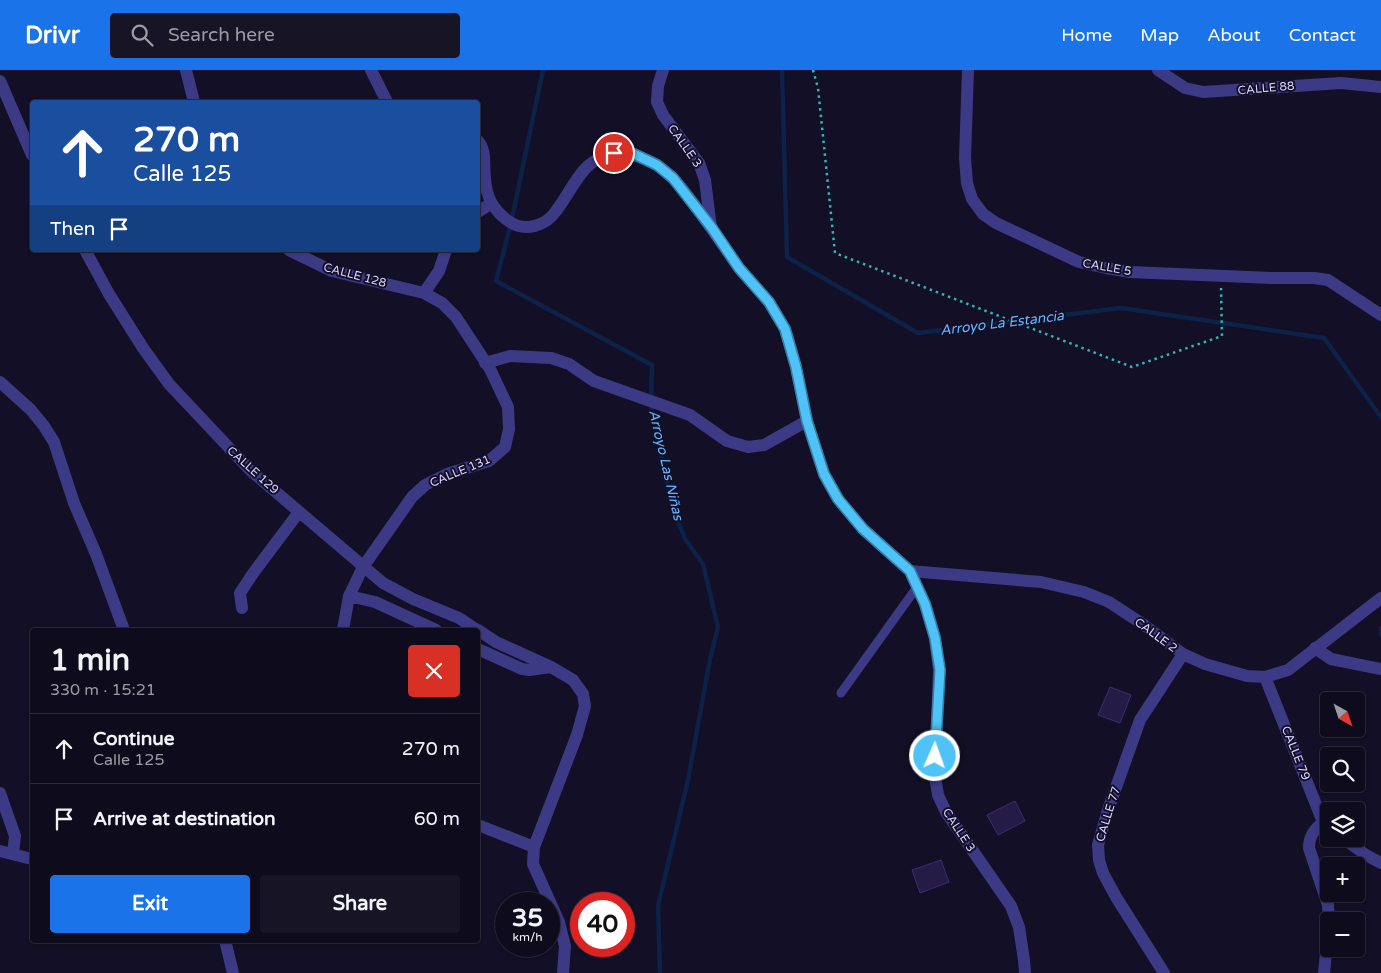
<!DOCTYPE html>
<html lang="en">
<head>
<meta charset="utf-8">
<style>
	:root { --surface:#0e0b1c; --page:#171425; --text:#f1f3f6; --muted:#9b9ba3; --line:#2e2b3b; --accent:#1a73e8 }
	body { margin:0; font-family:"Varela Round",sans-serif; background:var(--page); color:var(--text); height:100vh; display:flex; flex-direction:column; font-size:19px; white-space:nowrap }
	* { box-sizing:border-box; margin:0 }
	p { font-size:16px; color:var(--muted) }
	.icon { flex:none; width:28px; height:28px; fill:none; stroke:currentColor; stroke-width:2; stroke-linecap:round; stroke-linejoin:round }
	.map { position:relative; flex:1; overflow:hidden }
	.drawer { position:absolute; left:30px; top:558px; width:450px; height:315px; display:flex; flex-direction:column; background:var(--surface); border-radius:5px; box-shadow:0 1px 4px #0004,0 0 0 1px var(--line) }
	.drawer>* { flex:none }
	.banner { position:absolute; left:30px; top:30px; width:450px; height:152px; border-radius:5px; box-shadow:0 1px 4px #0004,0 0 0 1px var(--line); background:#1a4fa0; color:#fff; overflow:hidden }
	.needle { width:32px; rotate:140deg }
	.buttons { position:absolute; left:1320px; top:622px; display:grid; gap:10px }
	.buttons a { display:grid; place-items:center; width:45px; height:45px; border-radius:5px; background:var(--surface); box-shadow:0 1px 4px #0004,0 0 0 1px var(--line); font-size:25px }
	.speed { position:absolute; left:495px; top:822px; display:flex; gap:10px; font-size:25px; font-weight:700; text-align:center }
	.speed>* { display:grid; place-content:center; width:65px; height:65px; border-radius:50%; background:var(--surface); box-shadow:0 1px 4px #0004,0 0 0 1px var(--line); line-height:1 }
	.speed small { font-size:12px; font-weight:400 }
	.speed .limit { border:8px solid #d22; background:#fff; color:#111 }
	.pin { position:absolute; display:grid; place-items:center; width:42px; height:42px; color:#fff; margin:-21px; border:2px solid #fff; border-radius:50%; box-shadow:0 1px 5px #0007 }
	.me { position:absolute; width:55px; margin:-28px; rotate:2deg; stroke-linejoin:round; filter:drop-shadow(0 0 4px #0008) }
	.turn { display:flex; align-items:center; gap:18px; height:105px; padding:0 20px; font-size:22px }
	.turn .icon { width:65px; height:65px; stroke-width:2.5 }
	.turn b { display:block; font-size:35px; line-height:42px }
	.then { display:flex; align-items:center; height:48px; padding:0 20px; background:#0003; gap:10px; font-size:19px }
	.round { display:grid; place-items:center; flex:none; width:52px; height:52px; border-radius:5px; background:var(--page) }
	.headline { display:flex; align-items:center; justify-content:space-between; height:85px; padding:0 20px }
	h1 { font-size:30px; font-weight:700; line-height:38px }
	.action { display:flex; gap:10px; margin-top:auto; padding:10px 20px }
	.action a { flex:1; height:58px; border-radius:5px; background:var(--accent); color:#fff; font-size:20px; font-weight:700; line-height:58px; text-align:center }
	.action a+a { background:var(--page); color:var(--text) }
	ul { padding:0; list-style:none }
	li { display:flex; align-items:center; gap:15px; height:70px; padding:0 20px; border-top:1px solid var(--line) }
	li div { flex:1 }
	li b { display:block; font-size:19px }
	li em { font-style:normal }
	header { display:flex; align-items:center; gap:30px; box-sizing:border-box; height:70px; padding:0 25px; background:var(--accent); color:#fff }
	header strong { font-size:24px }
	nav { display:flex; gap:28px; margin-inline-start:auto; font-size:18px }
	.search { width:350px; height:45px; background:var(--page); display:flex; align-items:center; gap:12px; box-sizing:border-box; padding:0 18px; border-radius:5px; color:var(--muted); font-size:19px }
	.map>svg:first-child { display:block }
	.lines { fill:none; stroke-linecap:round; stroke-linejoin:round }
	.stream { stroke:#0c2248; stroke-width:4.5 }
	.building { fill:#241b47; stroke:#3b2d73 }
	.path { stroke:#2fb8b0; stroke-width:2.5; stroke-dasharray:2.5 4; stroke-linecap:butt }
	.service { stroke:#3d3a85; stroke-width:9 }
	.minor { stroke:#3d3a85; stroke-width:12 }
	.tertiary { stroke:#3d3a85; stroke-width:12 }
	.route-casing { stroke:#337fa1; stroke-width:12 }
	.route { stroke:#4fc3f7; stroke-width:9 }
	.labels { text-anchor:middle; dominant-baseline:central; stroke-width:4; stroke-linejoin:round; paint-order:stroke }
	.street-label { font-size:12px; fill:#d9d4ff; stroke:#130f26 }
	.water-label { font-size:14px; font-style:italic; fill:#62b6ff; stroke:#130f26 }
</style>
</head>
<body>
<header>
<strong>Drivr</strong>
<div class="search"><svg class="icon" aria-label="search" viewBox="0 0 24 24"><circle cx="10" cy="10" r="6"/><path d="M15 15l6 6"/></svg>Search here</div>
<nav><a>Home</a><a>Map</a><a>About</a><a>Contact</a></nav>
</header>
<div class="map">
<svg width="1381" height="903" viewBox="0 0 1381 903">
	<rect width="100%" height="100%" fill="#130f26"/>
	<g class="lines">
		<path class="stream" d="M543,0l-32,153 -15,58 156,84 -1,43 22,101 12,30 18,25 15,63 -8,32 -22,121 -30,126 2,67
			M782,0l5,187 131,76 203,-25 203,30 57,79
			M1381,558v7"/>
	</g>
	<path class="building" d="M1110,617l21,8 -11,28 -22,-8z
		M1015,731l10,20 -27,14 -11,-20z
		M941,790l8,22 -29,11 -8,-23z"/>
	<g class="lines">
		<path class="path" d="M813,0l5,18 17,165 297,114 90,-31 -1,-48"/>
		<path class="service" d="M841,623l76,-106"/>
		<path class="minor" d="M186,0l8,32
			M371,0l16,32
			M968,0l-3,88 2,25 5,16 11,15 13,9 83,39 27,6 24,4 142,6h42l14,2 53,35
			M1158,0l27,18 18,4 138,-9 40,4
			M0,11l32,74
			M478,71c9,10 5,24 7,37 1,19 8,33 25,44 15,10 36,4 46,-11 10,-13 17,-28 28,-41 20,-22 49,-19 73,-5 21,13 39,43 54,63
			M478,142l12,-8
			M85,180l24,44 34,54 26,36 81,86 133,113 30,16 46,19 18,12
			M289,180l43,21 92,22 18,10 14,14 34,52 18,38 1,22 -4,18 -16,14 -42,13 -22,11 -13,12 -49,70 -14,29 -6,34
			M424,223l15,-22 7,-21
			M485,293l25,-7 41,2 18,6 25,17 96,34 37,26 21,6 16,-2 43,-24
			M0,312l31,28 13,16 10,16 20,61 22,51 28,76
			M910,501l131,11 43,10 25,10 35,23 39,29 22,10 42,12 18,1 23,-7 93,-72
			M349,526l26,6 61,28
			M242,538l-2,-15 14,-21 45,-60
			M478,560l18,12 55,25 22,13 10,14 2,12 -8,29 -43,112 -1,17 26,58 6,24 -2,27
			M1315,578l16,11 50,10
			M478,579l44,20 7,1 22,-3
			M1265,607l58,145 6,5
			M0,723l15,43 -2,18
			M1323,752c-9,8 -14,14 -14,26l19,57 1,17 -5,51
			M478,755l56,22
			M1344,769l22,16 15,8
			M0,781l32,8
			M225,870l8,33
			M1164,903l-48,-76 -13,-24 -4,-13 -1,-15 10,-35 32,-90 43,-66"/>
		<path class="tertiary" d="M663,0l-5,16 -1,16 6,13 36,48 6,17 6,48 28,40 30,34 16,27 11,38 11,54 17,53 14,25 25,30 47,42 15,33 10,34 4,32 -4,106 3,19 8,17 65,94 8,21 5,33 1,13"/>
	</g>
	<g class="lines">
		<g class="route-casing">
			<path id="route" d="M614,83l20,1 23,11 16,13 39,50 27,40 30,34 16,27 11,38 11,54 17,53 14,25 25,30 47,42 15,33 10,34 5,32 -5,86"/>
		</g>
		<use href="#route" class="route"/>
	</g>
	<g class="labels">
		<g class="street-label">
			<text transform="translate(1266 18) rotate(-5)">CALLE 88</text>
			<text transform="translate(685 76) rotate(55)">CALLE 3</text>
			<text transform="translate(1107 197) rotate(10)">CALLE 5</text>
			<text transform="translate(355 205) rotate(15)">CALLE 128</text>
			<text transform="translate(253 400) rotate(42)">CALLE 129</text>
			<text transform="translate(460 401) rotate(-23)">CALLE 131</text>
			<text transform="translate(1156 565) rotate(36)">CALLE 2</text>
			<text transform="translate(1296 683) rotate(68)">CALLE 79</text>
			<text transform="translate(1108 744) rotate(-73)">CALLE 77</text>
			<text transform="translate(959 760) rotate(57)">CALLE 3</text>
		</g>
		<g class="water-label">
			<text transform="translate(1002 253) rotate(-7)">Arroyo La Estancia</text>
			<text transform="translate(666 395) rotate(77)">Arroyo Las Niñas</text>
		</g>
	</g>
</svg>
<div class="buttons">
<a><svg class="needle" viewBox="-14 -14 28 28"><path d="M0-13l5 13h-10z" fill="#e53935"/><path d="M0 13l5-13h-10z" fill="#9b9ba3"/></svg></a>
<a><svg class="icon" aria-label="search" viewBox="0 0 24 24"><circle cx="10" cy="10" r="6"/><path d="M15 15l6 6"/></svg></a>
<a><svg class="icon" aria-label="layers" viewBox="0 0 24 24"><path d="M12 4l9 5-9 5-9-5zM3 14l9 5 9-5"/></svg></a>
<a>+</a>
<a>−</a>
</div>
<div class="speed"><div>35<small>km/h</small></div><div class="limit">40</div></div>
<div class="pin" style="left:614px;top:83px;background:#d93025"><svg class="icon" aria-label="arrive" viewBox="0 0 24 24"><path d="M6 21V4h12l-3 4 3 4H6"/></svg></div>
<svg class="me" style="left:935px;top:686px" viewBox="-20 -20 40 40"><circle r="17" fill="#4fc3f7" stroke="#fff" stroke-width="3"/><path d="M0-11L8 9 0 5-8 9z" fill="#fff"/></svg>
<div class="banner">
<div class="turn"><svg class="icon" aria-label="ahead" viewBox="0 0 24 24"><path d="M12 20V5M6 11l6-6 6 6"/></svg><div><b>270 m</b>Calle 125</div></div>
<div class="then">Then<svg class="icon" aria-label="arrive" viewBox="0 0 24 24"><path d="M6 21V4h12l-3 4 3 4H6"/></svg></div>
</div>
<section class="drawer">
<div class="headline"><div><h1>1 min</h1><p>330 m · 15:21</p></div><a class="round" style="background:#d93025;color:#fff"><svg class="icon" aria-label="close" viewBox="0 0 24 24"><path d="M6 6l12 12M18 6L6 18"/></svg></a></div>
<ul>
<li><svg class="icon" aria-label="ahead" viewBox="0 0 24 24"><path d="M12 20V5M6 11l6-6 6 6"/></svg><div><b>Continue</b><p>Calle 125</p></div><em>270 m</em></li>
<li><svg class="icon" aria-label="arrive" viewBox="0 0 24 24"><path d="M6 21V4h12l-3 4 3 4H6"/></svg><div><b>Arrive at destination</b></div><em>60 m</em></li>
</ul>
<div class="action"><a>Exit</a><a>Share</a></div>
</section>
</div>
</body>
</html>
